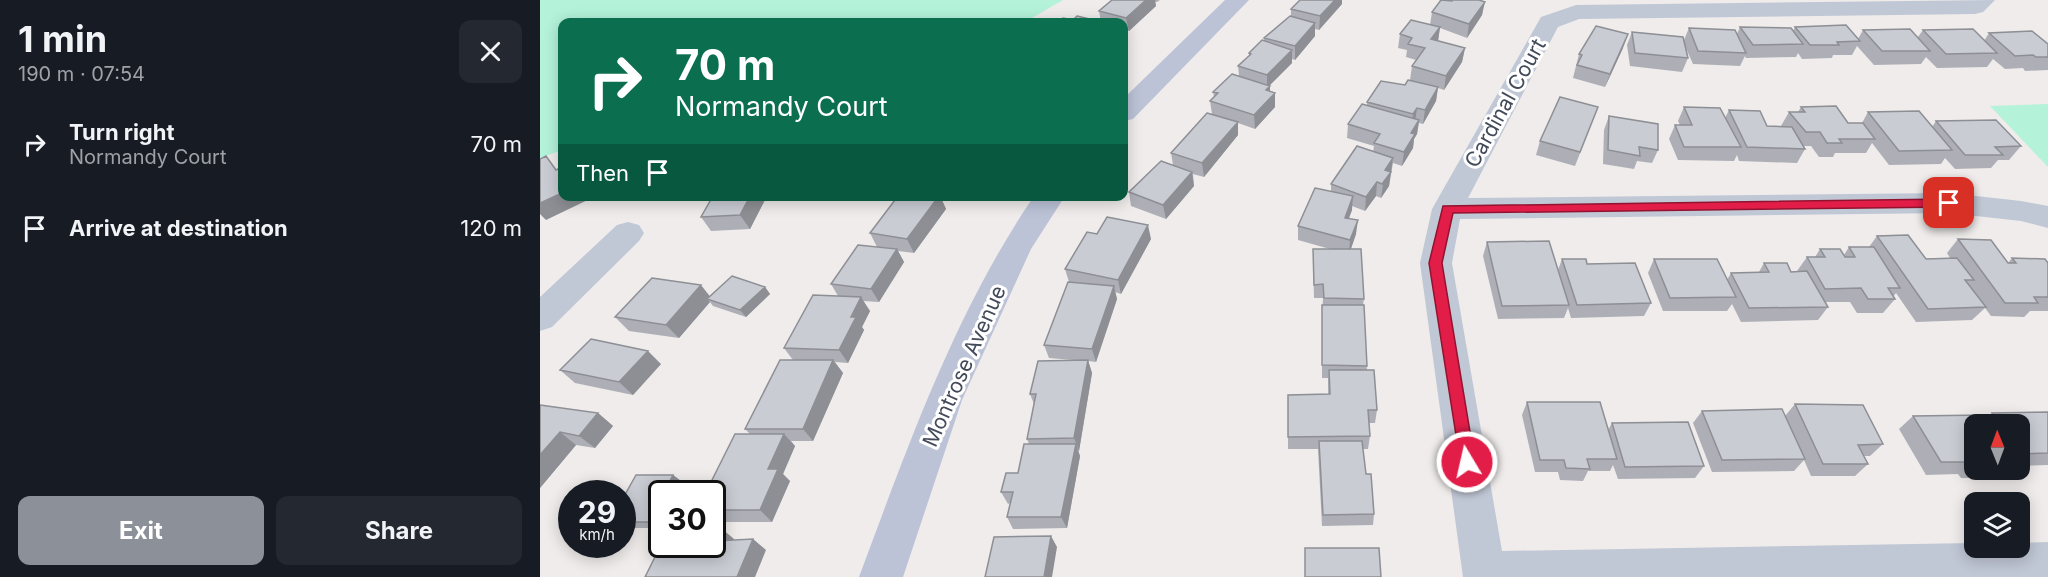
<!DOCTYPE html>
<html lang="en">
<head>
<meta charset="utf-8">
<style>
	:root { --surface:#171b24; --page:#242831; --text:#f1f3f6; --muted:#9ea1a6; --accent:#8c9099 }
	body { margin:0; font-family:Inter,sans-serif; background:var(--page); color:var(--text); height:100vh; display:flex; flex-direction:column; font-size:22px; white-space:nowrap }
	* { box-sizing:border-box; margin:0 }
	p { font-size:20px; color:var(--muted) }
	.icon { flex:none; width:33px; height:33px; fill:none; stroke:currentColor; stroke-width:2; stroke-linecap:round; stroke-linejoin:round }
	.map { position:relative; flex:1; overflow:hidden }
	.drawer { display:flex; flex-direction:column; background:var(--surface); width:540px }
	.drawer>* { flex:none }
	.hud { position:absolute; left:18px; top:18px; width:570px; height:183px; border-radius:12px; box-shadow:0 3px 15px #0003; background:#0b6e4f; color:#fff; overflow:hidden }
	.needle { width:39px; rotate:359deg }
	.buttons { position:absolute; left:1424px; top:414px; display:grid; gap:12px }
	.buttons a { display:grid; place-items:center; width:66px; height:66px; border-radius:12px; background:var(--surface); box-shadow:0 3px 15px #0003; font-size:30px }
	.speed { position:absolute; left:18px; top:480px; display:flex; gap:12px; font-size:30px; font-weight:700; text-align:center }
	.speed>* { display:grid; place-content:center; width:78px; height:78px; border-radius:50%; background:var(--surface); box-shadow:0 3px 15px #0003; line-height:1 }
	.speed small { font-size:15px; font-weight:400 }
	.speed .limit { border:3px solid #111; border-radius:9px; background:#fff; color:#111 }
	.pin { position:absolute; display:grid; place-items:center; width:51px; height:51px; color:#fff; margin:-26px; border-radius:12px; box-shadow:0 3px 9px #0006 }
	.me { position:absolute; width:66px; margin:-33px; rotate:351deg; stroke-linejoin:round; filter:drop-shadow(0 0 4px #0008) }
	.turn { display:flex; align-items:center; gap:21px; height:126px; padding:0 18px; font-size:27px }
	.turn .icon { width:78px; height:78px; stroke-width:2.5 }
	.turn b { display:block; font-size:42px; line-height:51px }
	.then { display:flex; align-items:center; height:57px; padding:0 18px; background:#0003; gap:12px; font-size:22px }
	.round { display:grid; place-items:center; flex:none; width:63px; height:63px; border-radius:12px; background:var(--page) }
	.headline { display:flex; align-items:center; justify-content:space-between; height:102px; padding:0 18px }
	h1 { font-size:36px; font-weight:700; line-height:45px }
	.action { display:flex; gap:12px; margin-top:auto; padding:12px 18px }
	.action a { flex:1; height:69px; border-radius:12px; background:var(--accent); color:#fff; font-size:24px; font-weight:700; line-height:69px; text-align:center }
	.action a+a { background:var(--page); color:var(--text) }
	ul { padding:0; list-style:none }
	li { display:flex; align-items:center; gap:18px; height:84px; padding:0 18px }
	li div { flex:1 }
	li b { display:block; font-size:22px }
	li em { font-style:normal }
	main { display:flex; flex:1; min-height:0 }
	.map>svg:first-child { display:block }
	.green { fill:#b4f2da }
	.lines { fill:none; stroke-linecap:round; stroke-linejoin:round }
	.street { fill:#c0c7d5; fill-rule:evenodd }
	.secondary { fill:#bcc3d7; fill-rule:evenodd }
	.wall { fill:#aeafb6 }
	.shaded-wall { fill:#8d8f94 }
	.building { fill:#caccd4; stroke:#8d8f94; stroke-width:1.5 }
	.route { fill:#e11d48; stroke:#92132f; stroke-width:1.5 }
	.labels { text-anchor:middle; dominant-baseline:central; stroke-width:6; stroke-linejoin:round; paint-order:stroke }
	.street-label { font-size:21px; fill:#434a5a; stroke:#fff }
</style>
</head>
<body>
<main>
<section class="drawer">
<div class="headline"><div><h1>1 min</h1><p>190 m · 07:54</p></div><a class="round"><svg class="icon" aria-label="close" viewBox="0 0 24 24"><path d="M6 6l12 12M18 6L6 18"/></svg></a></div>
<ul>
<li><svg class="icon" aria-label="right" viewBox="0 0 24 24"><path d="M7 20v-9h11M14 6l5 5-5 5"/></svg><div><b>Turn right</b><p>Normandy Court</p></div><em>70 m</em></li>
<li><svg class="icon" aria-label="arrive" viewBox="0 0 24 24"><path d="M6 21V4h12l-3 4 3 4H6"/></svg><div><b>Arrive at destination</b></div><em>120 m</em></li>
</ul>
<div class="action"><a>Exit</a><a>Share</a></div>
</section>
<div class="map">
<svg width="1508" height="577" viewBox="0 0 1508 577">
	<rect width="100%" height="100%" fill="#efeceb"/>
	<path class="green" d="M0,0h523l-38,22h-463v128l-22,8z
		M1508,104v63l-58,-61z"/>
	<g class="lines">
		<path class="street" d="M1455,0l-12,12 -8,2 -396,5 -21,8 -90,171 481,-5 72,8 27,5v22l-27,-7 -72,-8 -489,6 -8,44 50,288 472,-8v5h45v-5l29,-1v35h-585l-43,-314 12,-54 109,-192 35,-12z
			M88,222l11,3 5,8 -5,8 -87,86 -12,4v-34l77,-72z"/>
		<path class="secondary" d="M685,0h24l-116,119 -9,2v-23z
			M494,196h31l-34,53 -69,151 -59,177h-44c49,-131 96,-265 175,-381z"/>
	</g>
	<path class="wall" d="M572,0h48l-3,2h-2l1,4 -27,25 -5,-1v-8h-67l16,-2 28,2 -2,-11z
		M899,0l45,1 -2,14 -15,23 -27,-10 -2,13 27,7 -3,14 -18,28 -6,-2 -2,13 -13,23 -4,-1 -2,11 -3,5 -1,9 -11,18 -9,-3 -4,23 -8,12 -5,-2 -11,15 -13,-5v4l-3,8 7,16 -5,15 13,50 -1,6 4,65 10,40 -2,13h-6l1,13 -2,13h-5l3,25 8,40 -1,11 -51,1 -4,-77h-30v-54l40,-1v-16h-6v-60l1,-20h-9l-1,-35v-14h17l-32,-9v-14l33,-34v-8l42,-32 1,-6 -27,-8 1,-14 19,-19v-3l38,-17 5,-5 2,-14 4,-6 -10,-3 1,-7 -9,-2 2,-14 30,-9 2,-13 9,-11z
		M802,4l-23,26 -4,-1v7l-20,24 -3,-1v4l-23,23 1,5 5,2v14l-20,22 -17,-6v12l-34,42 -11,-3 1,12 -28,33 -35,-13 -2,-14 44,-27 -2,-12 41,-39 -2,-13 4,-4 -1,-5 26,-16 -1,-10 11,-10v-3l15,-12v-3l27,-22v-7z
		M1200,27l53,4 2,-4 63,12 5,-9 55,7 5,-7 61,11 5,-8 59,11v26l-23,1 -2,-3 -18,1 -12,-10 -6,8 -50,1 -11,-11 -5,7 -47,1 -17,-19 -5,9h-19l-1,3 -30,1 -4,-6 -2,4 -50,1 -1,-2 -5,10 -47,-2 -8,-18 3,12 -6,14 -52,-6 -3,-21 5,-13 52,8 5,-12 48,6z
		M1083,48l-18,39 -32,-9 6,-24z
		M1144,107l41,11 4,-8 38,16 15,1 -1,-1 8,-14h9l3,-5 47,16h14l6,-11 64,15 4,-6 85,25 -12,14h-11l-7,8 -36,1 -10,-11 -4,6 -52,1 -17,-22 -6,10h-31l-2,4h-14l-8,-11h-8l2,3 -8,14 -58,-2 -2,-6 -3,6 -56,-1 -9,-21 6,-14h5l-2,-4z
		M1069,116l49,34 -6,13 -15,-2 -3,8 -31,-5 1,-34z
		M1053,120l-18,46 -39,-11 4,-14z
		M173,196h54l-17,33 -39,2 -10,-14z
		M358,196h45l-2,2 5,11 -32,44 -16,-2 6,11 -25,40 -16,-1 7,10 -8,16 2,3 -16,33 -13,-1 8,11 -30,68h-22l4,5 -12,28 7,7 -18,41h-60v-28l38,-60 -5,-5 48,-69 -9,-12 54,-52 -7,-12 46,-37 -7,-14z
		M557,234l54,5 -30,55 -6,-2 2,7 -21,63 -8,-1 4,12 -13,78h-1l2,5 -13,72 -54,1 -6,-12 3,-14 -2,1 -7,-12 17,-19 11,-29 -2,-5 7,-35 -4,-10 43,-34 -24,-2 -5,-13 25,-63 -4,-13z
		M1337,236l49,23 24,-1 -3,-5 11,-14 50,24 4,-5 36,5v48h-18l-6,6 -33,-1 -6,-8 -13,12 -56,2 -20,-29 -3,4 2,2 -12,14h-26l-7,-11h-24l2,5 -10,13 -77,2 -9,-18 -5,7h-64l-15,-38 6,-14 73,21 4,-7 28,-1 5,-9 27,9 7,-1h-1l10,-14h8l5,-8 24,6 5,-8h20z
		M947,242l71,28 4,-11 25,5 64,39 -7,13 -73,2 -3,-10 -4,10 -66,1 -15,-63z
		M225,287l5,7 -24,23 -33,-11 -3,-4 -31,36 -50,-7 -14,-14 95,-21z
		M121,364l-28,31 -58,-12 -15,-13z
		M987,402l81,28 4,-7 92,43 -9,12 -77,1 -5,-14 -3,6h-22l-5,10 -23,-1 -2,-8h-23l-13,-57z
		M1255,404l88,40 -13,12h-6l4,8 -13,12h-44l-7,-16 -10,11 -82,1 -19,-49 9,-12 83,5z
		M0,405l58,8 15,13 -18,22 -19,-3 -36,43z
		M1508,412v53l-29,1v-42h-45v46h39l-11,8h-41l-3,-4 -32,1 -27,-46 14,-13 73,2 6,-5z
		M133,475l8,6 -19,13v24l-6,10h-34v-28z"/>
	<path class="shaded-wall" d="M606,0h9l1,6 -27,25 -3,-13z
		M795,0h7v4l-23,26 1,-14z
		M945,2l-3,13 -15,23 2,-14z
		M775,23v13l-20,24v-14z
		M900,27l-2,14 -7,-2z
		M1088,34l-5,14 -18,39 5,-13z
		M925,48l-3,14 -18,28 2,-14z
		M752,50v13l-25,25v-13z
		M730,86v13l5,-6v14l-20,22 -1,-14 12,-25z
		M898,87l-2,14 -13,23 2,-14z
		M877,108l-2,14 -3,6 1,-14z
		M879,120l-2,14 -3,5 -1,9 -11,18 2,-14 7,-19z
		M698,122v13l-34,42 -2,-14z
		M853,158l-4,28 -8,12 4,-28z
		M652,172l2,14 -28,33 -3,-14z
		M837,182l-1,14 -11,15 1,-14z
		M22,193v3h34l-50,24 -6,-6v-11z
		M210,196h17l-17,33 -10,-14z
		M395,196h8l-2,2 5,11 -32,44 -7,-14z
		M813,196l-1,14 -8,21 1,-13z
		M818,220l-2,14 -7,20 1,-14z
		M608,225l3,14 -30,55 -3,-14z
		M357,249l7,13 -25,40 -8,-13z
		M161,285l11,14h-5l3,3 -31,36 -13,-13z
		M574,286l3,13 -21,63 -4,-13z
		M225,287l5,7 -24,23 -6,-7z
		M321,297l9,14 -8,16 2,3 -16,33 -9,-13 12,-33z
		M108,351l13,13 -28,31 -14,-13z
		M293,360l10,13 -30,68 -10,-12z
		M548,360l4,13 -13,78 -5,-13z
		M58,413l15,13 -18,22 -16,-12z
		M20,432l16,13 -36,43v-33z
		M244,434l11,12 -12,28 7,7 -18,41 -12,-12 8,-41z
		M536,444l4,12 -13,72 -6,-11z
		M133,475l8,6 -7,13h-11z
		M122,497v21l-6,10 -8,-6z
		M181,528l13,11 -5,13 -14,-11z
		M511,536l6,11 -5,30h-8z
		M213,539l13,11 -11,27h-18z"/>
	<path class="building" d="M572,0h34l-20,18 -27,-7z
		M760,0h35l-15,16 -29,-7z
		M901,0l11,1 1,-1h26l6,2 -16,22 -37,-12z
		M537,16l25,6h-45l6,-4 10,2z
		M750,16l25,7 -20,23 -31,-8z
		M871,20l29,7 -9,12 34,9 -19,28 -34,-10 13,-18 -17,-4 4,-6 -12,-4z
		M1306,25l14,16 -23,1 2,3h-29l-15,-18z
		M1056,26l32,8 -18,40 -33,-9 5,-10 -3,-1z
		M1200,27l51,1 12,16 -50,1z
		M1149,28l46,2 11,23 -48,-2z
		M1370,29l20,22h-48l-19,-21z
		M1433,29l24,24 -51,1 -23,-24z
		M1492,31l16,13v13h-12l-3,-2 -18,1 -26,-23z
		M1092,32l51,5 5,21 -53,-5z
		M722,40l30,10 -25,25 -29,-9 13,-12 -2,-1z
		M692,74l38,12 -4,4 9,3 -21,22 -44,-14 8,-8 -5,-1z
		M868,80l30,7 -13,23 -8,-2 -4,6 -46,-12 14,-21 24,4z
		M1020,97l38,10 -18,45 -40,-11z
		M822,104l57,16 -8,13 4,1 -11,18 -30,-9 6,-9 -32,-10z
		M1296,106l12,17h15l12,16h-36l3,4h-15l-7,-11h-14l-17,-20h16l-4,-5z
		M1144,107l36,1 21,39h-57l-9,-22h17z
		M1189,110l31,1 7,15 25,1 13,22 -58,-2z
		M1379,111l33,39 -53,1 -31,-39z
		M667,113l31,9 -36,41 -31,-10z
		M1069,116l49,8v26l-19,-3 1,9 -32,-6z
		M1456,120l25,26 -26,1 8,8h-38l-29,-34z
		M817,146l36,12 -8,12 6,2 -9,12 -5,-2 -11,15 -35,-13z
		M6,156l10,14 6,-3v26l-22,10v-44z
		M621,161l31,11 -29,33 -34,-13z
		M775,188l38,8 -8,22 13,2 -8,20 -52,-14z
		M173,196h37l-10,19 -39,2z
		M358,196h41l-32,43 -37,-6z
		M567,217l41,8 -30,55 -53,-11 22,-37 10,2z
		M1368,235l18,24 31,-1 17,22h-9l21,27 -58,2 -51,-73z
		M1418,239l33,1 17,23h8l-4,-5 33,1 3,4v34h-14l4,6h-33z
		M1009,241l20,64 -67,1 -15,-64z
		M318,245l39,4 -26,40 -40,-5z
		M1309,247h25l26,41h-12l7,11h-27l-7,-11 -36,1 -18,-32h18l-5,-8h20l5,8h10z
		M773,249h48l3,50 -40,-1 -1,-14 -9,1z
		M1022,259h24l1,5 48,-1 16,40 -74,2z
		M1114,259h63l19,38 -66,1z
		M1224,263h23l4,9 16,-1 21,36 -79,1 -18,-35 38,-1z
		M192,276l33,11 -25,23 -33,-11z
		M112,278l49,7 -35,40 -51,-8z
		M528,282l46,4 -22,63 -48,-4z
		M273,295l48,2 -10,20h5l-17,33 -55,-2z
		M782,305h42l3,61 -45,-1z
		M51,339l57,12 -29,31 -59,-12z
		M240,360h53l-30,69h-58z
		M548,360l-14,78 -47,1 9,-45h-6l8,-33z
		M789,370h45l3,40h-9l2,26 -82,1v-42l42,-1z
		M987,402h73l17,57h-30l3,10 -24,-1 -2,-8h-24z
		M1255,404l68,1 20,39 -25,1 10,19h-45z
		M0,405l58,8 -19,23 -19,-4 -20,23z
		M1242,409l23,50 -83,1 -20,-49z
		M1508,412v41l-28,1 -1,-2v-28h-19l-8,-11z
		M1445,415l6,9h-17v39l-1,-1h-32l-28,-46z
		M1148,422l16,44 -79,1 -13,-44z
		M195,434h49l-16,35h10l-18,41h-48v-16h-7z
		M779,441h43l4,33h5l3,40 -51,1z
		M484,444h52l-15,73h-54l6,-25h-12l5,-19h12z
		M96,475h37l-10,19h-1v3l-14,25h-26v-22z
		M172,528h9l-6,13 38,-2 -16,38h-92l17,-34v1h50z
		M511,536l-7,41h-59l9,-40z
		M765,548h74l2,29h-76z"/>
	<path class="route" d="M1409,199l7,4 -7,4 -496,6 -11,50 33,199 -2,5 -6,2 -6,-2 -32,-204 14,-57z"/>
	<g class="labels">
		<g class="street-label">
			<text transform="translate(965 103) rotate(-61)">Cardinal Court</text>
			<text transform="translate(424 366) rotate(-66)">Montrose Avenue</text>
		</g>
	</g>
</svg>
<div class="buttons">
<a><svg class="needle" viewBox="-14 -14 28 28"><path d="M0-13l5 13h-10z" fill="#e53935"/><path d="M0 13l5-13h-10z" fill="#9ea1a6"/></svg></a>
<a><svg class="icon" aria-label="layers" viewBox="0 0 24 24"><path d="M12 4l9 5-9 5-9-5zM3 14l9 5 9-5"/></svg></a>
</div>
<div class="speed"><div>29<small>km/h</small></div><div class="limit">30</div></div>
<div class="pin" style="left:1409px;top:203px;background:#d93025"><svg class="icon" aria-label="arrive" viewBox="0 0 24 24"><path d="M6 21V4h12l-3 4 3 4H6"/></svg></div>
<svg class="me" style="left:927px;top:462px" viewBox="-20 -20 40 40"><circle r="17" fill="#e11d48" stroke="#fff" stroke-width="3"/><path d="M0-11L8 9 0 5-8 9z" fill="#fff"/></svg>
<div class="hud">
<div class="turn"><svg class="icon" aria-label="right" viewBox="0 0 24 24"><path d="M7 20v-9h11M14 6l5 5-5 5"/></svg><div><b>70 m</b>Normandy Court</div></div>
<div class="then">Then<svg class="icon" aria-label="arrive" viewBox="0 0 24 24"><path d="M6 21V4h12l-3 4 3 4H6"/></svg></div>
</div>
</div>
</main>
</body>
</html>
